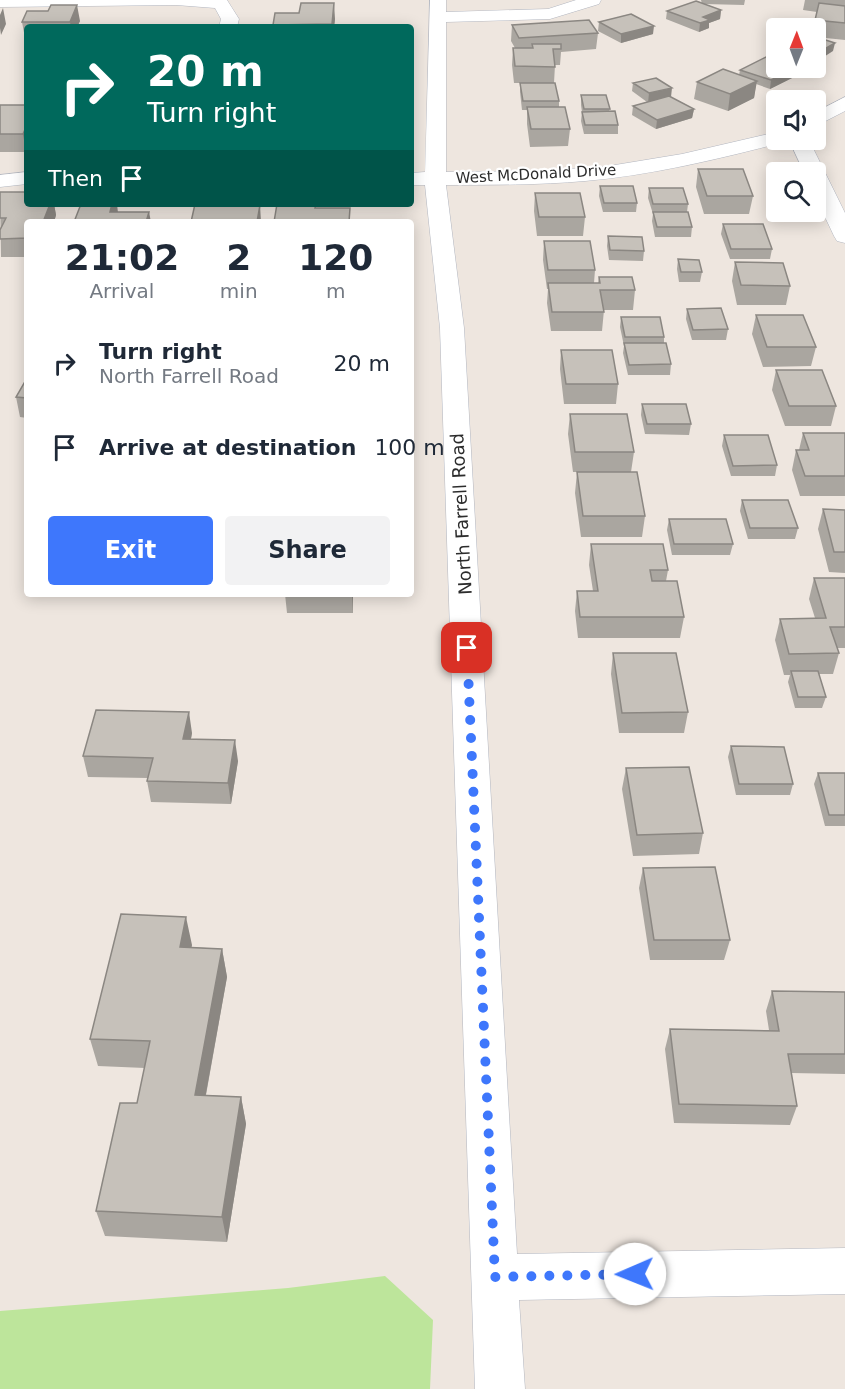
<!DOCTYPE html>
<html lang="en">
<head>
<meta charset="utf-8">
<style>
	:root { --surface:#fff; --page:#f2f2f3; --text:#1f2937; --muted:#747a83; --accent:#3e77fc }
	body { margin:0; font-family:"DejaVu Sans",sans-serif; background:var(--page); color:var(--text); height:100vh; display:flex; flex-direction:column; font-size:22px; white-space:nowrap }
	* { box-sizing:border-box; margin:0 }
	p { font-size:20px; color:var(--muted) }
	.icon { flex:none; width:33px; height:33px; fill:none; stroke:currentColor; stroke-width:2; stroke-linecap:round; stroke-linejoin:round }
	.map { position:relative; flex:1; overflow:hidden }
	.details { position:absolute; left:24px; top:219px; width:390px; height:378px; display:flex; flex-direction:column; background:var(--surface); border-radius:6px; box-shadow:0 3px 15px #0003 }
	.details>* { flex:none }
	.banner { position:absolute; left:24px; top:24px; width:390px; height:183px; border-radius:6px; box-shadow:0 3px 15px #0003; background:#00695c; color:#fff; overflow:hidden }
	.needle { width:39px; rotate:1deg }
	.tools { position:absolute; left:766px; top:18px; display:grid; gap:12px }
	.tools a { display:grid; place-items:center; width:60px; height:60px; border-radius:6px; background:var(--surface); box-shadow:0 3px 15px #0003; font-size:30px }
	.pin { position:absolute; display:grid; place-items:center; width:51px; height:51px; color:#fff; margin:-26px; border-radius:12px; box-shadow:0 3px 9px #0006 }
	.me { position:absolute; width:66px; margin:-33px; rotate:269deg; stroke-linejoin:round; filter:drop-shadow(0 0 4px #0008) }
	.turn { display:flex; align-items:center; gap:21px; height:126px; padding:0 24px; font-size:27px }
	.turn .icon { width:78px; height:78px; stroke-width:2.5 }
	.turn b { display:block; font-size:42px; line-height:51px }
	.then { display:flex; align-items:center; height:57px; padding:0 24px; background:#0003; gap:12px; font-size:22px }
	.eta { display:flex; justify-content:space-evenly; align-items:center; height:102px; text-align:center }
	.eta b { font-size:36px; font-weight:800; line-height:42px }
	.action { display:flex; gap:12px; margin-top:auto; padding:12px 24px }
	.action a { flex:1; height:69px; border-radius:6px; background:var(--accent); color:#fff; font-size:24px; font-weight:800; line-height:69px; text-align:center }
	.action a+a { background:var(--page); color:var(--text) }
	ul { padding:0; list-style:none }
	li { display:flex; align-items:center; gap:18px; height:84px; padding:0 24px }
	li div { flex:1 }
	li b { display:block; font-size:22px }
	li em { font-style:normal }
	.map>svg:first-child { display:block }
	.green { fill:#bde59b }
	.lines { fill:none; stroke-linecap:round; stroke-linejoin:round }
	.minor-casing { stroke:#b2b6c0; stroke-width:1 }
	.minor { fill:#fff; fill-rule:evenodd }
	.wall { fill:#aaa6a0 }
	.shaded-wall { fill:#8b8782 }
	.building { fill:#c6c1ba; stroke:#8b8782; stroke-width:1.5 }
	.route { stroke:#3e77fc; stroke-width:10; stroke-dasharray:0 18 }
	.labels { text-anchor:middle; dominant-baseline:central; stroke-width:4.5; stroke-linejoin:round; paint-order:stroke }
	.far-street-label { font-size:15px; fill:#2c2c2c; stroke:#fff }
	.street-label { font-size:18px; fill:#2c2c2c; stroke:#fff }
</style>
</head>
<body>
<div class="map">
<svg width="845" height="1389" viewBox="0 0 845 1389">
	<rect width="100%" height="100%" fill="#eee6df"/>
	<path class="green" d="M385,1276l48,44 -3,69h-430v-78l288,-23z"/>
	<g class="lines">
		<g class="minor-casing">
			<path id="minor" d="M0,0h227l12,19 -2,8h-18l2,-8 -6,-11 -39,-3 -176,2z
				M430,0h16v12l102,-3 28,-9h25l-2,4 -49,15 -104,3v150l95,-1 68,-5 73,-12 95,-22v8h9l-2,2c-65,17 -132,33 -199,39 -46,4 -93,4 -139,4l18,143 53,926 328,-6v46l-326,6 6,89h-50l-35,-1061 -15,-143h-14v-12l14,-1z
				M845,97v14l-29,15v-14z
				M789,140h20l36,73v30l-8,-2 -3,-5 -18,-38v-26h-12z
				M27,172v12l-27,3v-12z"/>
		</g>
		<use href="#minor" class="minor"/>
	</g>
	<path class="wall" d="M701,0h44l-1,5 -40,-1 17,6 -1,9 -11,4v5l-10,4 -33,-13 1,-8 35,-7z
		M805,0h40v40l-29,-3v-9h-3l4,-16 -14,-2z
		M335,19l-1,8h-61v-2z
		M80,21l-3,6h-50v11h-2l-3,-16z
		M599,22l54,12 -32,9 -23,-12z
		M512,25l86,8 -2,16 -35,3 -1,13h-5l-1,18 5,18v6l11,22 -2,17 -38,1 -3,-23v-14h-5l-2,-18v-9h-6l-2,-18 1,-17h2l-4,-7z
		M797,68l-1,8 -26,13 -14,-5 -2,14 -26,13 -34,-12 3,-17 42,-7 1,-5z
		M633,83l38,14 23,12 -2,9 -36,11 -24,-14 1,-9 14,-4 -15,-11z
		M581,95l29,14 -1,2 9,14v9h-34l-3,-13 1,-9 -1,-7z
		M0,105h27l-1,47h-26z
		M698,169l55,27 -4,18h-45l-8,-27z
		M600,186l37,17 -1,9h-33l-4,-16z
		M649,188l39,16 -1,8 5,15 -1,10h-36l-3,-16 1,-7 -5,-16z
		M0,192l27,12h27l2,11 -2,7h-27v35h-26z
		M535,193l50,24 -2,19h-46l-3,-25z
		M723,224l49,25 -2,10h-40l-9,-25z
		M608,236l36,15 -1,10 -34,-1 -2,-14z
		M544,241l51,29 -1,13h4l1,-6 36,13 -2,20h-29l-2,21h-51l-4,-28 1,-14h-1l-4,-29z
		M678,259l24,13 -2,10h-21l-2,-13z
		M735,262l55,24 -4,19h-49l-5,-24z
		M687,309l41,20 -2,11h-34l-6,-21z
		M756,315l60,32 -5,19 -48,1 -11,-33z
		M621,317l43,20v6l7,21 -1,11h-42l-5,-22 1,-7 -4,-19z
		M561,350l57,34 -2,20h-52l-4,-35z
		M776,370l60,36 -5,20h-46l-13,-36z
		M27,378v40l-7,-1 -4,-20z
		M642,404l49,20 -2,11 -44,-1 -4,-19z
		M570,414l64,38 -3,20h-58l-5,-38z
		M803,433h42v63h-45l-8,-26 4,-20h3z
		M724,435l53,30 -2,11h-44l-9,-30z
		M577,472l68,44 -3,21h-61l-6,-44z
		M742,500l56,28 -3,11h-47l-8,-28z
		M823,509l22,1v63l-16,-1 -11,-43z
		M669,519l64,25 -3,11h-58l-5,-25z
		M591,544l77,26 -2,11 18,36 -4,21h-102l-3,-27 2,-20h16l-4,-26z
		M814,578h31v70h-8l2,5 -6,21h-14l7,23 -4,11h-27l-7,-26 2,-7h-6l-9,-35 5,-21 35,-1 -6,-19z
		M285,594h68v19h-66z
		M613,653l75,59 -4,21h-65l-8,-59z
		M192,733l-1,6 47,22 -7,43 -80,-2 -4,-21 1,-3 -60,-1 -5,-21z
		M731,746l62,38 -3,11h-54l-8,-38z
		M626,768l77,65 -4,21 -66,2 -11,-67z
		M818,773h27v53h-20l-11,-42z
		M643,868l87,72 -6,20h-74l-11,-72z
		M192,945l-1,2 31,2 5,28 -21,118 35,2 5,27 -19,118 -122,-6 -9,-25 41,-108 8,-35 -47,-2 -8,-27z
		M772,991l73,1v82l-54,-1 6,33 -7,19 -116,-2 -9,-74 5,-20 99,1 -3,-19z"/>
	<path class="shaded-wall" d="M334,3l1,16 -1,8h-2z
		M77,5l3,16 -3,6h-6l-1,-5z
		M3,8l3,16 -5,11 -1,-7v-13z
		M721,10l-1,9 -11,4v5l-10,4 1,-9 3,-6z
		M654,26l-1,8 -32,9v-9z
		M835,43l-2,8 -17,11v-8z
		M797,68l-1,8 -26,13 1,-9z
		M757,81l-3,17 -26,13 2,-17z
		M672,88l-1,9 -23,6 1,-10z
		M694,109l-2,9 -36,11 1,-9z
		M27,125v25l-1,2 -3,-18z
		M50,204h4l2,11 -2,7h-11z
		M112,204h5l1,9 -8,-1z
		M260,205l1,17h-4z
		M149,212l2,10h-5z
		M352,594h1v19z
		M189,712l3,21 -5,26 -4,-20z
		M235,740l3,21 -7,43 -3,-21z
		M186,917l6,28 -6,30 -6,-28z
		M222,949l5,28 -26,144 -6,-26z
		M241,1097l5,27 -19,118 -5,-25z"/>
	<path class="building" d="M696,1l25,9 -18,7 7,3 -10,3 -33,-12z
		M301,3h33l-2,21 -59,1 2,-12h24z
		M819,3l26,3v17l-30,-3z
		M51,5h26l-7,17h-48l5,-11h21z
		M631,14l23,12 -33,8 -22,-12z
		M589,20l9,13 -79,5 -7,-13z
		M816,37l19,6 -19,11z
		M532,44h29v5h-8l2,18 -40,-1 -2,-18h20z
		M766,57l11,3v8h19l-25,12 -31,-10z
		M723,69l34,12 -27,13 -33,-12z
		M656,78l16,10 -23,5 -16,-10z
		M520,83h35l4,18h-36z
		M581,95h25l4,14h-26z
		M669,96l25,13 -37,11 -24,-14z
		M0,105h27v20l-4,9h-23z
		M527,107h38l5,22h-39z
		M615,111l3,14h-33l-3,-13z
		M698,169h45l10,27h-46z
		M600,186h33l4,17h-33z
		M649,188h34l5,16h-35z
		M0,192h27v12h23l-7,18h-16v16l-27,1v-9l6,-12h-6z
		M535,193h45l5,24h-46z
		M81,204h31l-2,8h39l-3,10h-72z
		M195,204h32v1h33l-3,17h-66z
		M277,204h39l-1,4h35l-1,14h-75z
		M653,212h35l4,15h-35z
		M723,224h40l9,25h-41z
		M608,236l34,1 2,14 -34,-1z
		M544,241h46l5,29h-47z
		M678,259l21,1 3,12h-21z
		M735,262l48,1 7,23 -49,-1z
		M599,277h33l3,13h-35l4,22h-52l-4,-29h52z
		M721,308l7,21 -35,1 -6,-21z
		M756,315h47l13,32h-49z
		M621,317h39l4,20h-39z
		M624,343h42l5,21 -42,1z
		M561,350h51l6,34h-52z
		M776,370h46l14,36h-47z
		M27,378v20l-11,-1z
		M642,404h44l5,20h-44z
		M570,414h57l7,38h-59z
		M803,433h42v43h-40l-9,-26h13z
		M724,435h44l9,30 -44,1z
		M577,472h60l8,44h-62z
		M742,500h46l10,28h-48z
		M823,509l22,1v42h-11z
		M669,519h57l7,25h-59z
		M591,544h72l5,26h-18l2,11h25l7,36h-104l-3,-26h21z
		M814,578h31v49h-15l9,26 -50,1 -9,-35 46,-1z
		M613,653h63l12,59 -66,1z
		M791,671h27l8,26h-28z
		M96,710l93,2 -6,27 52,1 -7,43 -81,-2 6,-23 -70,-2z
		M731,746l53,1 9,37h-54z
		M689,767l14,66 -66,2 -11,-67z
		M818,773h27v42h-16z
		M715,867l15,73h-76l-11,-72z
		M121,914l65,3 -6,30 42,2 -27,146 46,2 -19,120 -126,-6 24,-108h17l13,-62 -60,-2z
		M772,991l73,1v62h-57l9,52 -118,-2 -9,-75 109,2z"/>
	<g class="lines">
		<path class="route" d="M467,648l28,629 140,-3"/>
	</g>
	<g class="labels">
		<g class="far-street-label">
			<text transform="translate(536 174) rotate(-3)">West McDonald Drive</text>
		</g>
		<g class="street-label">
			<text transform="translate(461 514) rotate(-93)">North Farrell Road</text>
		</g>
	</g>
</svg>
<div class="tools">
<a><svg class="needle" viewBox="-14 -14 28 28"><path d="M0-13l5 13h-10z" fill="#e53935"/><path d="M0 13l5-13h-10z" fill="#747a83"/></svg></a>
<a><svg class="icon" aria-label="sound" viewBox="0 0 24 24"><path d="M4 9h4l5-4v14l-5-4H4zM17 9q2 3 0 6"/></svg></a>
<a><svg class="icon" aria-label="search" viewBox="0 0 24 24"><circle cx="10" cy="10" r="6"/><path d="M15 15l6 6"/></svg></a>
</div>
<div class="pin" style="left:467px;top:648px;background:#d93025"><svg class="icon" aria-label="arrive" viewBox="0 0 24 24"><path d="M6 21V4h12l-3 4 3 4H6"/></svg></div>
<svg class="me" style="left:635px;top:1274px" viewBox="-20 -20 40 40"><circle r="19" fill="#fff"/><path d="M0-13L10 11 0 6-10 11z" fill="#3e77fc"/></svg>
<div class="banner">
<div class="turn"><svg class="icon" aria-label="right" viewBox="0 0 24 24"><path d="M7 20v-9h11M14 6l5 5-5 5"/></svg><div><b>20 m</b>Turn right</div></div>
<div class="then">Then<svg class="icon" aria-label="arrive" viewBox="0 0 24 24"><path d="M6 21V4h12l-3 4 3 4H6"/></svg></div>
</div>
<section class="details">
<div class="eta">
<div><b>21:02</b><p>Arrival</p></div>
<div><b>2</b><p>min</p></div>
<div><b>120</b><p>m</p></div>
</div>
<ul>
<li><svg class="icon" aria-label="right" viewBox="0 0 24 24"><path d="M7 20v-9h11M14 6l5 5-5 5"/></svg><div><b>Turn right</b><p>North Farrell Road</p></div><em>20 m</em></li>
<li><svg class="icon" aria-label="arrive" viewBox="0 0 24 24"><path d="M6 21V4h12l-3 4 3 4H6"/></svg><div><b>Arrive at destination</b></div><em>100 m</em></li>
</ul>
<div class="action"><a>Exit</a><a>Share</a></div>
</section>
</div>
</body>
</html>
